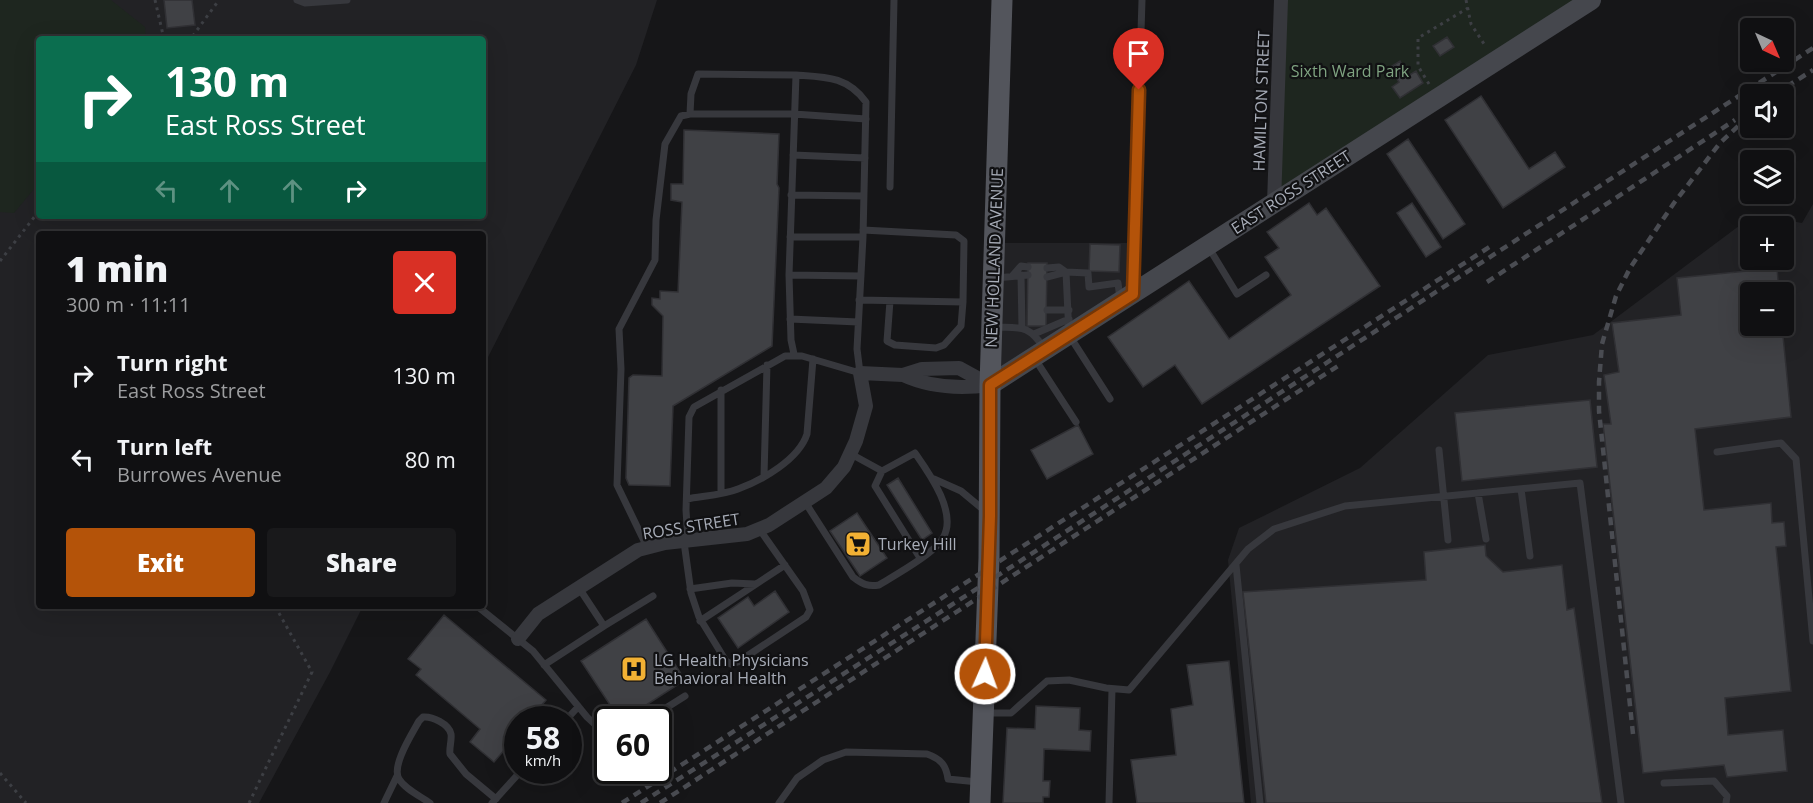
<!DOCTYPE html>
<html lang="en">
<head>
<meta charset="utf-8">
<style>
	:root { --surface:#101012; --page:#19191b; --text:#f1f3f6; --muted:#9c9d9f; --line:#303032; --accent:#b45309 }
	body { margin:0; font-family:"Open Sans",sans-serif; background:var(--page); color:var(--text); height:100vh; display:flex; flex-direction:column; font-size:22px; white-space:nowrap }
	* { box-sizing:border-box; margin:0 }
	p { font-size:20px; color:var(--muted) }
	.icon { flex:none; width:33px; height:33px; fill:none; stroke:currentColor; stroke-width:2; stroke-linecap:round; stroke-linejoin:round }
	.map { position:relative; flex:1; overflow:hidden }
	.panel { position:absolute; left:36px; top:231px; width:450px; height:378px; display:flex; flex-direction:column; background:var(--surface); border-radius:6px; box-shadow:0 6px 24px #0002,0 0 0 2px var(--line) }
	.panel>* { flex:none }
	.banner { position:absolute; left:36px; top:36px; width:450px; height:183px; border-radius:6px; box-shadow:0 6px 24px #0002,0 0 0 2px var(--line); background:#0b6e4f; color:#fff; overflow:hidden }
	.needle { width:39px; rotate:136deg }
	.fabs { position:absolute; left:1740px; top:18px; display:grid; gap:12px }
	.fabs a { display:grid; place-items:center; width:54px; height:54px; border-radius:6px; background:var(--surface); box-shadow:0 6px 24px #0002,0 0 0 2px var(--line); font-size:30px }
	.speed { position:absolute; left:504px; top:706px; display:flex; gap:12px; font-size:30px; font-weight:700; text-align:center }
	.speed>* { display:grid; place-content:center; width:78px; height:78px; border-radius:50%; background:var(--surface); box-shadow:0 6px 24px #0002,0 0 0 2px var(--line); line-height:1 }
	.speed small { font-size:15px; font-weight:400 }
	.speed .limit { border:3px solid #111; border-radius:9px; background:#fff; color:#111 }
	.pin { position:absolute; display:grid; place-items:center; width:51px; height:51px; color:#fff; margin:-62px -26px; border-radius:50% 50% 50% 0; rotate:-45deg; box-shadow:0 0 6px #0007 }
	.pin .icon { rotate:45deg }
	.me { position:absolute; width:66px; margin:-33px; rotate:2deg; stroke-linejoin:round; filter:drop-shadow(0 0 4px #0008) }
	.turn { display:flex; align-items:center; gap:21px; height:126px; padding:0 30px; font-size:27px }
	.turn .icon { width:78px; height:78px; stroke-width:2.5 }
	.turn b { display:block; font-size:42px; line-height:51px }
	.lanes { display:flex; align-items:center; height:57px; padding:0 30px; background:#0003; justify-content:center; gap:30px; direction:ltr }
	.lanes .off { opacity:.35 }
	.round { display:grid; place-items:center; flex:none; width:63px; height:63px; border-radius:6px; background:var(--page) }
	.headline { display:flex; align-items:center; justify-content:space-between; height:102px; padding:0 30px }
	h1 { font-size:36px; font-weight:800; line-height:45px }
	.cta { display:flex; gap:12px; margin-top:auto; padding:12px 30px }
	.cta a { flex:1; height:69px; border-radius:6px; background:var(--accent); color:#fff; font-size:24px; font-weight:800; line-height:69px; text-align:center }
	.cta a+a { background:var(--page); color:var(--text) }
	ul { padding:0; list-style:none }
	li { display:flex; align-items:center; gap:18px; height:84px; padding:0 30px }
	li div { flex:1 }
	li b { display:block; font-size:22px }
	li em { font-style:normal }
	.map>svg:first-child { display:block }
	.built { fill:#222225; fill-rule:evenodd }
	.green { fill:#1e261f }
	.building { fill:#404145; stroke:#303034; stroke-width:1.5 }
	.lines { fill:none; stroke-linecap:round; stroke-linejoin:round }
	.path { stroke:#3d3f44; stroke-width:3; stroke-dasharray:3 4.5; stroke-linecap:butt }
	.lane { stroke:#37383d; stroke-width:7 }
	.street { stroke:#37383d; stroke-width:14 }
	.secondary { stroke:#45474d; stroke-width:20 }
	.primary { stroke:#53555c; stroke-width:21 }
	.rail { stroke:#4a4c52; stroke-width:4.5; stroke-dasharray:8 6; stroke-linecap:butt }
	.route-casing { stroke:#753606; stroke-width:15 }
	.route { stroke:#b45309; stroke-width:10 }
	.labels { text-anchor:middle; dominant-baseline:central; stroke-width:4.5; stroke-linejoin:round; paint-order:stroke }
	.park-label { font-size:16px; fill:#7fa381; stroke:#111113 }
	.street-label { font-size:16px; fill:#a8adb8; stroke:#111113 }
	.poi-label { font-size:16px; fill:#a8adb8; stroke:#111113; text-anchor:start }
</style>
</head>
<body>
<div class="map">
<svg width="1813" height="803" viewBox="0 0 1813 803">
	<rect width="100%" height="100%" fill="#161618"/>
	<path class="built" d="M0,0h657l-21,65 -153,302v-133h-444v372h324l-33,66 -71,131h-259zM39,39h444v177h-444z
		M1813,204v599h-562l-23,-243 11,-32 121,-60 128,-113 105,-20 162,-121 47,9zM1750,226h34v34h-34zM1750,292h34v34h-34z
		M995,243h134l4,51 -143,91z"/>
	<path class="green" d="M0,0h111l34,27 1,12h-107v144l-25,30 -14,-1z
		M1281,0h310l-317,203z"/>
	<path class="building" d="M164,0h28l3,25 -28,3z
		M1447,37l7,10 -14,9 -7,-10z
		M1400,61l8,15 8,-5 7,12 -23,15 -8,-11 7,-5 -10,-14z
		M1481,96l48,73 26,-17 10,15 -62,41 -58,-88z
		M684,130l95,4 -2,50 2,4 -7,158 -99,60 -3,80 -41,-1 -3,-7 3,-100 4,-3 29,1 1,-60 -11,-11v-7l8,1v-8l18,1 4,-90 -11,-2v-16h12z
		M1408,139l57,85 -22,15 -56,-85z
		M1309,203l8,12 9,-7 54,78 -178,118 -27,-39 -32,22 -35,-50 81,-56 40,58 62,-44 -26,-38 14,-9 -12,-16z
		M1412,203l29,44 -15,10 -29,-44z
		M1090,244l30,1 -1,27 -30,-1z
		M1028,263h19l-1,63h-19z
		M1777,268l2,24h-29v34h32l9,91 -96,12 9,81 67,-7 1,20 12,-1 2,24 -10,1 15,144 -66,7 3,37 55,-5 4,41 -60,6 -3,-12 -81,8 -40,-349h8l-7,-49 15,-3 -7,-49 69,-8 -4,-37z
		M1590,400l7,67 -135,14 -7,-68z
		M1078,425l15,29 -46,25 -16,-29z
		M898,478l34,55 -10,7 -35,-55z
		M857,513l30,45 -27,18 -30,-45z
		M1485,545l1,11 17,16 59,-7 5,45 7,-2 28,195h-336l-23,-211 183,-12 -2,-28z
		M775,591l14,21 -51,36 -20,-30 30,-21 6,9z
		M444,615l102,85 -17,20h-11v14l-24,28 -24,-20 10,-13 -64,-54 5,-6 -13,-10z
		M646,619l39,61 -62,40h-3l-39,-59z
		M1229,661l15,142h-107l-6,-43 45,-5 -5,-46 22,-4 -6,-40z
		M1036,706l44,2 -1,22 12,1 -1,20 -46,-2 -1,32h7l-1,16h-6v6h-40l4,-75 28,1z"/>
	<g class="lines">
		<path class="path" d="M155,0l9,39
			M1466,0l5,24 15,23
			M186,39l6,-2 27,-37
			M1429,84l-11,-18v-28l50,-30
			M0,261l39,-50
			M0,773l26,30
			M249,803l63,-131 -37,-66"/>
		<path class="lane" d="M297,0l8,3 42,-3
			M690,114l1,-20 7,-20 98,1
			M793,155l72,3
			M890,187l4,-187
			M791,195l73,1
			M790,237h73
			M1209,248l28,46 29,-19
			M1047,268l12,-1 7,5
			M1066,272l3,63 41,64
			M789,275l72,1
			M1013,275l8,-9 7,1
			M1021,275l1,53
			M1047,277l19,-5 22,1 1,14 29,-4 2,16
			M996,278l32,-3
			M1133,288l9,-288
			M859,300l104,2 1,-61 -8,-6 -93,-5
			M890,301l-3,40 8,4 41,3 8,-3 17,-19 2,-24
			M1047,310h22
			M790,319l68,3
			M995,327c26,1 33,-3 49,21
			M1034,334l35,-15
			M1035,359l41,63
			M721,390v103
			M1439,450l9,90
			M1717,452l64,-9 15,16 17,182
			M882,471l-7,15 45,72
			M764,476l3,-111
			M934,479l27,12 24,20
			M1521,489l9,67
			M1478,493l8,46
			M687,499c16,-3 36,-4 51,-10 25,-9 61,-30 69,-55l6,-75
			M805,502l48,75c9,7 15,10 26,8 16,-10 56,-32 64,-47 15,-25 -14,-65 -28,-85l-33,18 -31,-17
			M688,541l-2,-31 3,-93 5,-10 91,-51h17l58,17 -3,-24 6,-112 3,-135c-19,-26 -41,-25 -70,-27l-7,200 2,65 3,14
			M684,542l7,51 8,24 27,44 5,3 7,-2 68,-45 4,-7 -7,-19 -43,-61
			M647,547l-30,-62 4,-116 -2,-40 36,-69 1,-40 9,-76 16,-28 9,-2h104l72,5
			M1236,565l24,238
			M579,588l25,38 49,-30
			M690,589l42,-6 23,1
			M477,606l56,45 54,66 14,13 7,2
			M700,621l85,-56
			M544,665l60,-39
			M987,713h24l36,-32 22,-1 37,8 23,2 119,-141 26,-20 71,-23 235,-23 41,320
			M566,720l12,-13
			M647,720l38,-24
			M1664,783l50,-2 13,15 -1,7
			M384,803l13,-27
			M430,803c-10,-7 -25,-14 -31,-24 -8,-13 13,-45 20,-58l4,-4c9,-1 26,7 28,17 1,6 -2,14 -1,20l16,20 30,25
			M492,803l29,-32
			M779,803l18,-25 26,-18 23,-8 81,2c14,5 19,11 21,25l30,3
			M1109,803l3,-114"/>
		<path class="street" d="M1274,203l7,-203
			M903,375c28,13 57,14 87,10
			M518,639l20,-25 100,-64 27,-7 82,-9 22,-9 57,-37 18,-21 12,-26 10,-35 -6,-33 43,2 19,-6 37,-1 31,17"/>
		<path class="secondary" d="M990,385l601,-385"/>
		<path class="primary" d="M980,803l9,-245 1,-173 12,-385"/>
		<path class="rail" d="M1775,94l38,-24
			M1487,282l248,-162
			M1633,734l-34,-323v-29l3,-38 14,-48 14,-28 44,-65 46,-60 30,-28
			M622,803l869,-557
			M641,803l370,-236 802,-519
			M660,803l681,-439"/>
	</g>
	<g class="lines">
		<g class="route-casing">
			<path id="route" d="M985,674l5,-158v-131l143,-91 6,-204"/>
		</g>
		<use href="#route" class="route"/>
	</g>
	<defs>
		<g id="supermarket-square" transform="scale(1.35)"><rect x="-9" y="-9" width="18" height="18" rx="4" fill="#f2b134" stroke="#111113"/><path d="M-6-5.5h2.5l.6 2H6L4.5 2H-2.5L-4.4-4H-6ZM-1.5 3.2a1.3 1.3 0 1 0 .1 0ZM3 3.2a1.3 1.3 0 1 0 .1 0Z" fill="#111"/></g>
		<g id="hospital-square" transform="scale(1.35)"><rect x="-9" y="-9" width="18" height="18" rx="4" fill="#f2b134" stroke="#111113"/><path d="M-5-5h3v3.5h4V-5h3V5h-3V1.5h-4V5h-3Z" fill="#111"/></g>
	</defs>
	<g fill-rule="evenodd">
		<use href="#supermarket-square" x="858" y="544"/>
		<use href="#hospital-square" x="634" y="669"/>
	</g>
	<g class="labels">
		<g class="park-label">
			<text x="1350" y="71">Sixth Ward Park</text>
		</g>
		<g class="street-label">
			<text transform="translate(1261 101) rotate(-88)">HAMILTON STREET</text>
			<text transform="translate(1291 192) rotate(-33)">EAST ROSS STREET</text>
			<text transform="translate(994 258) rotate(-88)">NEW HOLLAND AVENUE</text>
			<text transform="translate(691 526) rotate(-9)">ROSS STREET</text>
		</g>
		<g class="poi-label">
			<text x="878" y="544">Turkey Hill</text>
			<text x="654" y="660">LG Health Physicians<tspan x="654" dy="18">Behavioral Health</tspan></text>
		</g>
	</g>
</svg>
<div class="fabs">
<a><svg class="needle" viewBox="-14 -14 28 28"><path d="M0-13l5 13h-10z" fill="#e53935"/><path d="M0 13l5-13h-10z" fill="#9c9d9f"/></svg></a>
<a><svg class="icon" aria-label="sound" viewBox="0 0 24 24"><path d="M4 9h4l5-4v14l-5-4H4zM17 9q2 3 0 6"/></svg></a>
<a><svg class="icon" aria-label="layers" viewBox="0 0 24 24"><path d="M12 4l9 5-9 5-9-5zM3 14l9 5 9-5"/></svg></a>
<a>+</a>
<a>−</a>
</div>
<div class="speed"><div>58<small>km/h</small></div><div class="limit">60</div></div>
<div class="pin" style="left:1139px;top:90px;background:#d93025"><svg class="icon" aria-label="arrive" viewBox="0 0 24 24"><path d="M6 21V4h12l-3 4 3 4H6"/></svg></div>
<svg class="me" style="left:985px;top:674px" viewBox="-20 -20 40 40"><circle r="17" fill="#b45309" stroke="#fff" stroke-width="3"/><path d="M0-11L8 9 0 5-8 9z" fill="#fff"/></svg>
<div class="banner">
<div class="turn"><svg class="icon" aria-label="right" viewBox="0 0 24 24"><path d="M7 20v-9h11M14 6l5 5-5 5"/></svg><div><b>130 m</b>East Ross Street</div></div>
<div class="lanes"><svg class="icon off" aria-label="left" viewBox="0 0 24 24"><path d="M17 20v-9H6M10 6l-5 5 5 5"/></svg><svg class="icon off" aria-label="ahead" viewBox="0 0 24 24"><path d="M12 20V5M6 11l6-6 6 6"/></svg><svg class="icon off" aria-label="ahead" viewBox="0 0 24 24"><path d="M12 20V5M6 11l6-6 6 6"/></svg><svg class="icon" aria-label="right" viewBox="0 0 24 24"><path d="M7 20v-9h11M14 6l5 5-5 5"/></svg></div>
</div>
<section class="panel">
<div class="headline"><div><h1>1 min</h1><p>300 m · 11:11</p></div><a class="round" style="background:#d93025;color:#fff"><svg class="icon" aria-label="close" viewBox="0 0 24 24"><path d="M6 6l12 12M18 6L6 18"/></svg></a></div>
<ul>
<li><svg class="icon" aria-label="right" viewBox="0 0 24 24"><path d="M7 20v-9h11M14 6l5 5-5 5"/></svg><div><b>Turn right</b><p>East Ross Street</p></div><em>130 m</em></li>
<li><svg class="icon" aria-label="left" viewBox="0 0 24 24"><path d="M17 20v-9H6M10 6l-5 5 5 5"/></svg><div><b>Turn left</b><p>Burrowes Avenue</p></div><em>80 m</em></li>
</ul>
<div class="cta"><a>Exit</a><a>Share</a></div>
</section>
</div>
</body>
</html>
